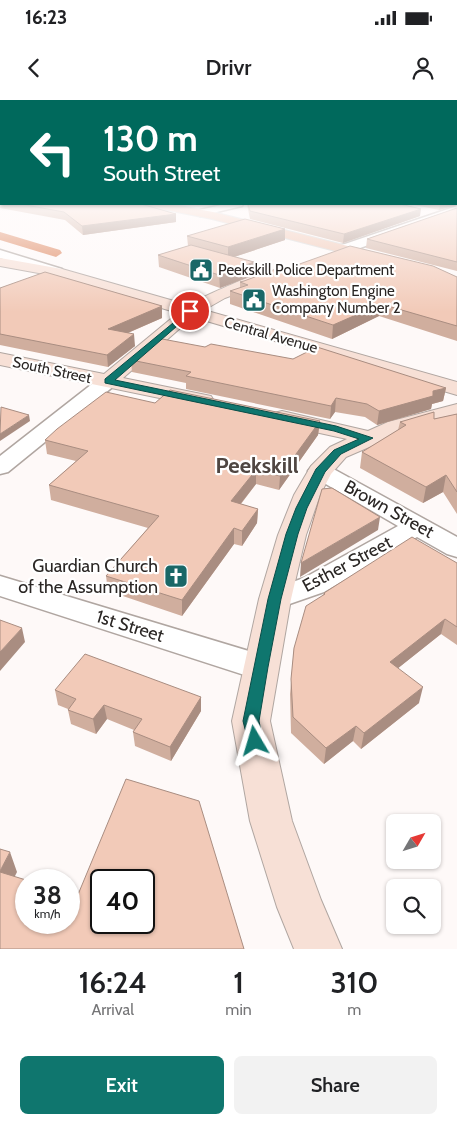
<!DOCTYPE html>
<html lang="en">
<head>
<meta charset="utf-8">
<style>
	:root { --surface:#fff; --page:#f2f2f2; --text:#202124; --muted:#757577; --accent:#0f766e }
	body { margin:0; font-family:Cabin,sans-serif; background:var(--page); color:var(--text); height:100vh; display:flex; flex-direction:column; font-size:19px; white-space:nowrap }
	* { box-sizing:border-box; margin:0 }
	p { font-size:16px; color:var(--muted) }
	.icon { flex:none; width:28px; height:28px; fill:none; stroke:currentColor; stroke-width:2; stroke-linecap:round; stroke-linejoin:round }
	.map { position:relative; height:849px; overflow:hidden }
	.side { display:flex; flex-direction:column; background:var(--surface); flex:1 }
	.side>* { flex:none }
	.banner { position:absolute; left:0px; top:0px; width:458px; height:105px; box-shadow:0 1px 4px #0004; background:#00695c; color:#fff; overflow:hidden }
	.needle { width:32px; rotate:51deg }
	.fabs { position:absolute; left:386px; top:714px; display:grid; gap:10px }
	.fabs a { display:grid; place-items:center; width:55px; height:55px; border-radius:8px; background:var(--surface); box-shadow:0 1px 4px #0004; font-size:25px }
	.speed { position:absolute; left:15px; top:769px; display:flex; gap:10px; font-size:25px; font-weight:700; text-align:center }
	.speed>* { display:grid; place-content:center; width:65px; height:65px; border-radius:50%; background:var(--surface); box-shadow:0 1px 4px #0004; line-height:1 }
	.speed small { font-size:12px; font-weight:400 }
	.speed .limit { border:2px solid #111; border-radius:8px; background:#fff; color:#111 }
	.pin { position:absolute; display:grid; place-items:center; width:42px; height:42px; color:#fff; margin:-21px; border:2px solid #fff; border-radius:50%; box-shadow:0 1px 5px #0007 }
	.me { position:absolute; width:55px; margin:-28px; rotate:353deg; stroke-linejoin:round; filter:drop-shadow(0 0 4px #0008) }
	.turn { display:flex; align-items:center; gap:18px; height:105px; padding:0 20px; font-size:22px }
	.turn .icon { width:65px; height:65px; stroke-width:2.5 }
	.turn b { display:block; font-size:35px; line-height:42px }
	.eta { display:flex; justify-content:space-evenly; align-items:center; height:85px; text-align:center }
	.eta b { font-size:30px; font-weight:600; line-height:35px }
	.primary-button { display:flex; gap:10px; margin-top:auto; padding:10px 20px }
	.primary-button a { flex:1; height:58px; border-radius:8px; background:var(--accent); color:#fff; font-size:20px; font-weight:600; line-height:58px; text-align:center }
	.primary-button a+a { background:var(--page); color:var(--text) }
	.status { display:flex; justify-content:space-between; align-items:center; height:35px; padding:0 25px; background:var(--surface); direction:ltr }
	.status svg { height:14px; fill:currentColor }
	header { display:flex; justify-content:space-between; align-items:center; height:65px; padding:0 20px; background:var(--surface); font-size:22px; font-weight:600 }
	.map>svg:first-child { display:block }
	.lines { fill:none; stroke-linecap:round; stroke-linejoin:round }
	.canal { fill:#db7e53; fill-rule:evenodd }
	.street-casing { stroke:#b0a6a1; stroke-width:3 }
	.secondary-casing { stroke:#b0a6a1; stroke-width:2 }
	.primary-casing { stroke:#d4d4d3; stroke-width:2 }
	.street { fill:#fff; fill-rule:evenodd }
	.secondary { fill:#f7e0d6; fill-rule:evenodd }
	.primary { fill:#eec1ac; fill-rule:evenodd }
	.wall { fill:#d0ae9e }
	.shaded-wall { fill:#a98d81 }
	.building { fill:#f2cab8; stroke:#a98d81; fill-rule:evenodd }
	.route { fill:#0f766e; stroke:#0a4d48 }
	.labels { text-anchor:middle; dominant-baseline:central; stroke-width:4.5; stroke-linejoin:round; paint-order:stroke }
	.far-poi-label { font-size:15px; fill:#2a2624; stroke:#fff; text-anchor:start }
	.far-street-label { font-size:15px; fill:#2a2624; stroke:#fff }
	.street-label { font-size:18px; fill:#2a2624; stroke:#fff }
	.poi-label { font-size:18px; fill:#2a2624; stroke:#fff; text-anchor:end }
	.district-label { font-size:22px; font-weight:bold; fill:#4f4642; stroke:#fff }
</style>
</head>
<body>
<div class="status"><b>16:23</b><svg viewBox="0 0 49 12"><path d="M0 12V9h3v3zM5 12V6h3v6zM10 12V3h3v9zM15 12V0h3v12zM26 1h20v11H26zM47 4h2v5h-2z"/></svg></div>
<header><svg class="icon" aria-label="back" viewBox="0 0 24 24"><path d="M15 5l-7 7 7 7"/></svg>Drivr<svg class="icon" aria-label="person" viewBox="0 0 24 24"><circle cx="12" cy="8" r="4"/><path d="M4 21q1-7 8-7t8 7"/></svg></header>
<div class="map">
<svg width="457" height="849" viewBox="0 0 457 849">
	<rect width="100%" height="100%" fill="#fef9f8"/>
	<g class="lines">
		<path class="canal" d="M0,132l60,18 2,3 -6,4 -56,-17z"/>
		<g class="street-casing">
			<path id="street" d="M225,104h18l-1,2 -42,10 -6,-3 2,-2z
				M457,106v7l-108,39 -5,1 -7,-4 2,-3z
				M0,150l62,19 2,3 -2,3 -5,1 -57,-18z
				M108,275l7,2 3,4 -3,4 -107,87 -8,2v-18l101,-79z
				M320,364l8,2 129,71v20l-10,-3 -30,-17 -93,55 -49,17 -11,-3 -4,-7 4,-7 40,-14 94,-52 -86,-50 -4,-5 4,-5z
				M0,476l272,82 5,9 -5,9 -12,4 -260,-84z"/>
		</g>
		<g class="secondary-casing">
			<path id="secondary" d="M0,158l62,11 126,36c17,-9 76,-38 92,-34l2,3 -2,3 -55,21 -21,12 253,72v13l-264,-78 -70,61 88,18 3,5 -3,5 -8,1 -203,-42v-12l104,21 74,-61 -123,-37 -55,-10z
				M457,304v14l-53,14 -58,25 -15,17 -11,21 -14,40 -15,64 -21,122 22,100 29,79 21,49h-48l-17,-42 -27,-86 -18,-100 27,-122 19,-64 16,-40 17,-29 19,-19 17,-8 -73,-16 -3,-5 3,-5 8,-2 86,20 20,-9z"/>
		</g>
		<g class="primary-casing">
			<path id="primary" d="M145,104h23l45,8 170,43 2,3 -2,3 -5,1 -166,-43 -65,-13z"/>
		</g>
		<use href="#street" class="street"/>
		<use href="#secondary" class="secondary"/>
		<use href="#primary" class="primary"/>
	</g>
	<path class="wall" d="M0,93h1v11h140l35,10v8l-93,13 -18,-15 -65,-12z
		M457,93v12l-18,5 -29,-6h46z
		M247,104h153l20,12 -77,27 -93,-24z
		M457,108v63l-91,-23 1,-9z
		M285,129v11l-51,17 20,18 -34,13 -61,-21 -1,-12 30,-9 -1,-10z
		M280,171l177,6v64l-78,-25 -47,23 -102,-35v-13l10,-3v-6z
		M0,188l162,18v12l-34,15 7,13 -27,21 -108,-22z
		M205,247l241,41 -3,13 -11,3 -1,5 -54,16 -12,-8 -30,-5 -5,7 -144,-30v-6l-54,-11 -1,-12z
		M155,303l165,18 -2,14 -39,55 -23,-6 -15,20 17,5 -1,14 -15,23 -8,-2 -52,72 -74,-25 -2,-15 42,-48 -97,-28 -2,-15 27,-24 -29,-7 -2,-14z
		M457,314v100l-14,-22 -20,11 -63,-35 2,-16 36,-22 2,-8 34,-3z
		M457,463v82l-16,-11 -43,34 21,35 -58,46 -8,-8 -29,23 -33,-31 -1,-39 4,-46 29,-53 1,-2z
		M55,590l146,7v14l-30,50 -36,-15 -2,-14 1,-2 -27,-11 -11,15 -25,-10 -3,-14v-1l-10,-4z"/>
	<path class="shaded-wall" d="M456,98h1v7l-18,5 1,-6h16z
		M421,109l-1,7 -77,27 1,-9z
		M176,114v8l-93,13 -1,-9z
		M285,129v11l-57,19v-12z
		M254,162v13l-34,13 -1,-13z
		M381,204l-2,12 -47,23 1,-14z
		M162,206v12l-53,23 -1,-12z
		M134,234l1,12 -27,21 -1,-12z
		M446,288l-3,13 -11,3 -1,5 -54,16 2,-14 54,-20z
		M336,298l-1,14 -5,7 1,-13z
		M29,315l1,6 -30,20v-7z
		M320,321l-2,14 -39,55 1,-14z
		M256,370v14l-25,32v-15z
		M446,375l-3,17 -20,11 3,-16z
		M258,409l-1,14 -15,23v-15z
		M380,417l-2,13 -78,47 1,-14z
		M234,428v16l-52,72v-16z
		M445,519l-4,15 -54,43 3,-15z
		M22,528l3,14 -25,29v-19z
		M423,587l-4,16 -58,46 3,-16z
		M201,597v14l-30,50 -1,-14z
		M104,605l3,14 -11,15 -3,-15z
		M356,626l-3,15 -29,23 2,-16z
		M10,752l7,20 -10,20 -7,-19v-2z"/>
	<path class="building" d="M0,93h1v7h-1z
		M20,104h121l35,10 -94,12 -18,-14z
		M248,104h152l21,5 -77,25 -94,-23z
		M457,108v54l-90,-23z
		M245,119l40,10 -57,18 -41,-11z
		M191,145l63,17 -35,13 -61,-20z
		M350,146l83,20 24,11v49l-76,-22 -48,21 -103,-34 18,-6 -8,-3 4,-1 32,-12 4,2z
		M45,172l117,34 -54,23 26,5 -27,21 -107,-21v-46z
		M157,238l48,9 6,-3 82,15 24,-12 129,41 -13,3v5l-54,15 -12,-7 -31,-6 -5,8 -145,-30 5,-4 -60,-12z
		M170,290l150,31 -40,55 -24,-6 -25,31 27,8 -16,22 -8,-3 -52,72 -76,-24 53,-60 -110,-31 39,-34 -43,-11 12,-11 49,-37 49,11z
		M1,307l28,8 -29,19z
		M434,312v7l23,-5v78l-11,-17 -20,12 -64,-35 44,-27 -6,-3z
		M332,388l48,29 -79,46 21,-74z
		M412,437l45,26v64l-12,-8 -55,43 33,25 -59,46 -8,-7 -30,22 -33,-31 -2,-38 3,-31 12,-42 19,-12 -1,-1z
		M0,520l22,8 -22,24z
		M85,554l116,43 -31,50 -37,-15 9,-13 -38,-14 -11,14 -25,-9 8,-11 -21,-9z
		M126,679l73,22 45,148h-244v-77l26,8v42h43v-28l8,3zM101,780h43v42h-43z
		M0,749l10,3 -10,19z"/>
	<linearGradient id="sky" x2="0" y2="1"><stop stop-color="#a39eac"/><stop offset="0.44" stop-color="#fffcfc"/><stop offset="1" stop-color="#fffcfc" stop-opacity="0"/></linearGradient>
	<rect width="457" height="212" fill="url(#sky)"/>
	<path class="route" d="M190,209l2,1v3l-77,67 221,46 37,12 -32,16 -16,18 -18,36 -9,26 -17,65 -13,68 -9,54 4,20 -2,4 -6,2 -6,-2 -6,-24 25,-122 18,-65 10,-26 20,-39 18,-19 25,-11 -25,-8 -229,-48v-4z"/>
	<defs>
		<g id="civic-square" transform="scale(1.25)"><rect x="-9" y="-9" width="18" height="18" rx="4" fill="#196767" stroke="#fff"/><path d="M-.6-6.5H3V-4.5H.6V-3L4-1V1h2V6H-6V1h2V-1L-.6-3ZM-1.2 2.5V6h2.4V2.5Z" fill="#fff"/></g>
		<g id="church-square" transform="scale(1.25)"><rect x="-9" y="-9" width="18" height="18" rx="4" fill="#196767" stroke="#fff"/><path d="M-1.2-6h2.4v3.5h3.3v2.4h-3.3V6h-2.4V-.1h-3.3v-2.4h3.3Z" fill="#fff"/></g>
	</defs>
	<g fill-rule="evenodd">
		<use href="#civic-square" x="201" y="170"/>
		<use href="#civic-square" x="254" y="200"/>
		<use href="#church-square" x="176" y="476"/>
	</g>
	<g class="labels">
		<g class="far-poi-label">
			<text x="218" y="170">Peekskill Police Department</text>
			<text x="272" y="191">Washington Engine<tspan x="272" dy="17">Company Number 2</tspan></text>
		</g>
		<g class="far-street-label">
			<text transform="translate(271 235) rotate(16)">Central Avenue</text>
			<text transform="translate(52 270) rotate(12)">South Street</text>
		</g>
		<g class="street-label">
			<text transform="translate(389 409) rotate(29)">Brown Street</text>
			<text transform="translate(347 464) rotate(-28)">Esther Street</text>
			<text transform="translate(130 526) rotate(17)">1st Street</text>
		</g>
		<g class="poi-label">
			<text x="158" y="466">Guardian Church<tspan x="158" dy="21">of the Assumption</tspan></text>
		</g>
		<g class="district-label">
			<text x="257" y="365">Peekskill</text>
		</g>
	</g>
</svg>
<div class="fabs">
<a><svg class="needle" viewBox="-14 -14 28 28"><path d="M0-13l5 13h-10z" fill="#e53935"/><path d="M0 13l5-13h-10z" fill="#757577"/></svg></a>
<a><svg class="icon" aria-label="search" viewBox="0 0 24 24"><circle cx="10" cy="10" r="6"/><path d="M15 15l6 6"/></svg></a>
</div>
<div class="speed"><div>38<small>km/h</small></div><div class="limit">40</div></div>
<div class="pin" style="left:190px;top:211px;background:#d93025"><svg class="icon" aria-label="arrive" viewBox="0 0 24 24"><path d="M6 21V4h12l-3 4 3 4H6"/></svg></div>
<svg class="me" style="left:255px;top:641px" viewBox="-20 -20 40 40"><path d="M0-17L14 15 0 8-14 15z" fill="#0f766e" stroke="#fff" stroke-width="4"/></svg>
<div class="banner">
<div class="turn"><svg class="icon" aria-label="left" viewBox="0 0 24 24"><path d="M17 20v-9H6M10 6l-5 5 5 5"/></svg><div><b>130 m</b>South Street</div></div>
</div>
</div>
<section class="side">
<div class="eta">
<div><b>16:24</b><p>Arrival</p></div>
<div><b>1</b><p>min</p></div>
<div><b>310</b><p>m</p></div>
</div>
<div class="primary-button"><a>Exit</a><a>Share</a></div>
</section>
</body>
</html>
